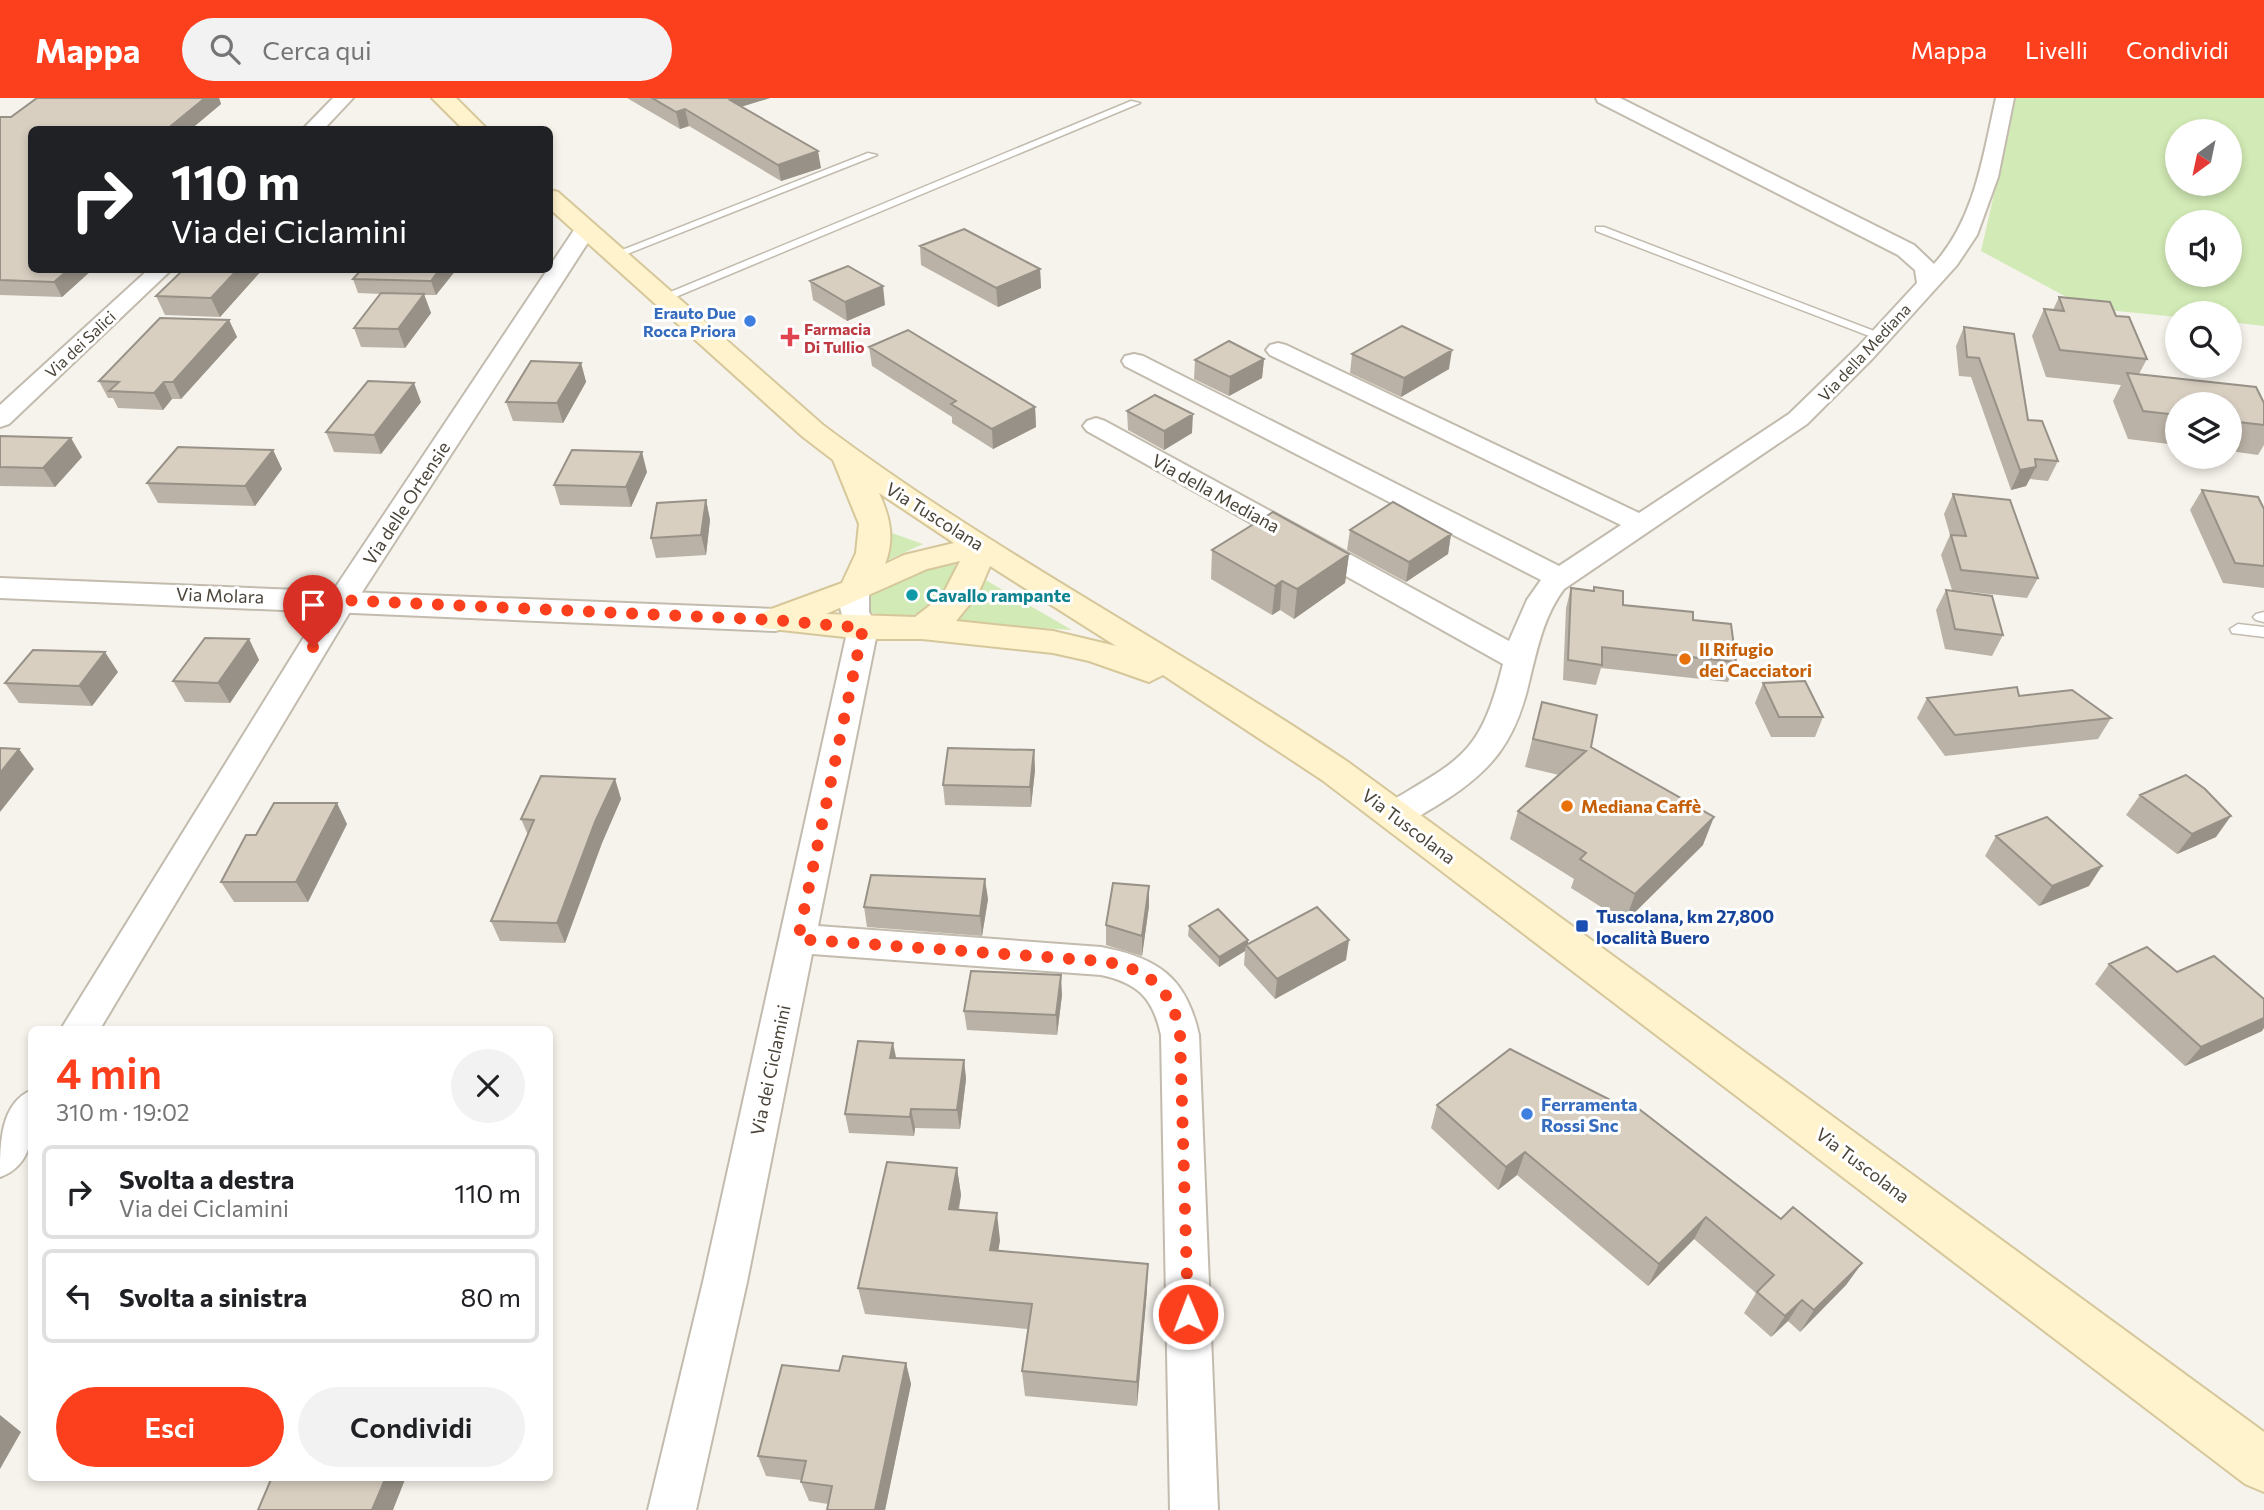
<!DOCTYPE html>
<html lang="it">
<head>
<meta charset="utf-8">
<style>
	:root { --surface:#fff; --page:#f2f2f2; --text:#202124; --muted:#757577; --line:#e0e0e0; --accent:#fc3f1d }
	body { margin:0; font-family:Commissioner,sans-serif; background:var(--page); color:var(--text); height:100vh; display:flex; flex-direction:column; font-size:26px; white-space:nowrap }
	* { box-sizing:border-box; margin:0 }
	p { font-size:23px; color:var(--muted) }
	.icon { flex:none; width:38px; height:38px; fill:none; stroke:currentColor; stroke-width:2; stroke-linecap:round; stroke-linejoin:round }
	.map { position:relative; flex:1; overflow:hidden }
	.side { position:absolute; left:28px; top:928px; width:525px; height:455px; display:flex; flex-direction:column; background:var(--surface); border-radius:10px; box-shadow:0 4px 10px #0003 }
	.side>* { flex:none }
	.guide { position:absolute; left:28px; top:28px; width:525px; height:147px; border-radius:10px; box-shadow:0 4px 10px #0003; background:#202124; color:#fff; overflow:hidden }
	.needle { width:46px; rotate:213deg }
	.tools { position:absolute; left:2165px; top:21px; display:grid; gap:14px }
	.tools a { display:grid; place-items:center; width:77px; height:77px; border-radius:50%; background:var(--surface); box-shadow:0 4px 10px #0003; font-size:35px }
	.pin { position:absolute; display:grid; place-items:center; width:60px; height:60px; color:#fff; margin:-72px -30px; border-radius:50% 50% 50% 0; rotate:-45deg; box-shadow:0 0 7px #0007 }
	.pin .icon { rotate:45deg }
	.me { position:absolute; width:77px; margin:-38px; rotate:359deg; stroke-linejoin:round; filter:drop-shadow(0 0 5px #0008) }
	.turn { display:flex; align-items:center; gap:24px; height:147px; padding:0 28px; font-size:32px }
	.turn .icon { width:91px; height:91px; stroke-width:2.5 }
	.turn b { display:block; font-size:49px; line-height:60px }
	.round { display:grid; place-items:center; flex:none; width:74px; height:74px; border-radius:37px; background:var(--page) }
	.summary { display:flex; align-items:center; justify-content:space-between; height:119px; padding:0 28px }
	h1 { font-size:42px; font-weight:600; line-height:52px; color:var(--accent) }
	.button { display:flex; gap:14px; margin-top:auto; padding:14px 28px }
	.button a { flex:1; height:80px; border-radius:42px; background:var(--accent); color:#fff; font-size:28px; font-weight:600; line-height:80px; text-align:center }
	.button a+a { background:var(--page); color:var(--text) }
	ul { padding:0; list-style:none }
	li { display:flex; align-items:center; gap:21px; height:94px; margin:0 14px 10px; padding:0 14px; border:4px solid var(--line); border-radius:10px }
	li div { flex:1 }
	li b { display:block; font-size:26px }
	li em { font-style:normal }
	header { display:flex; align-items:center; gap:42px; box-sizing:border-box; height:98px; padding:0 35px; background:var(--accent); color:#fff }
	header strong { font-size:33px }
	nav { display:flex; gap:38px; margin-inline-start:auto; font-size:24px }
	.search { width:490px; height:63px; background:var(--page); display:flex; align-items:center; gap:18px; box-sizing:border-box; padding:0 24px; border-radius:38px; color:var(--muted); font-size:26px }
	.map>svg:first-child { display:block }
	.green { fill:#d2eab5; fill-rule:evenodd }
	.lines { fill:none; stroke-linecap:round; stroke-linejoin:round }
	.service-casing { stroke:#c2bbae; stroke-width:3 }
	.minor-casing { stroke:#c2bbae; stroke-width:4 }
	.tertiary-casing { stroke:#c2bbae; stroke-width:4 }
	.secondary-casing { stroke:#d6c79b; stroke-width:4 }
	.service { fill:#fff; fill-rule:evenodd }
	.minor { fill:#fff; fill-rule:evenodd }
	.tertiary { fill:#fff; fill-rule:evenodd }
	.secondary { fill:#fff3cd; fill-rule:evenodd }
	.wall { fill:#bab2a6 }
	.shaded-wall { fill:#979187 }
	.building { fill:#d8cfc1; stroke:#979187; stroke-width:2 }
	.route { stroke:#fc3f1d; stroke-width:12; stroke-dasharray:0 21.6 }
	.shop-dot { fill:#3f7fe0; stroke:#fff; stroke-width:2.5 }
	.health-dot { fill:#e0444e; stroke:#fff; stroke-width:2.5 }
	.culture-dot { fill:#0f9aa8; stroke:#fff; stroke-width:2.5 }
	.food-dot { fill:#e8710a; stroke:#fff; stroke-width:2.5 }
	.transit-dot { fill:#1a4fb4; stroke:#fff; stroke-width:2.5 }
	.labels { text-anchor:middle; dominant-baseline:central; stroke-width:6; stroke-linejoin:round; paint-order:stroke }
	.far-shop-label { font-size:16px; font-weight:bold; fill:#366cbe; stroke:#fff; text-anchor:end }
	.far-health-label { font-size:16px; font-weight:bold; fill:#be3a42; stroke:#fff; text-anchor:start }
	.far-street-label { font-size:16px; fill:#4b4439; stroke:#fff }
	.street-label { font-size:18px; fill:#4b4439; stroke:#fff }
	.culture-label { font-size:18px; font-weight:bold; fill:#0d838f; stroke:#fff; text-anchor:start }
	.food-label { font-size:18px; font-weight:bold; fill:#c56008; stroke:#fff; text-anchor:start }
	.transit-label { font-size:18px; font-weight:bold; fill:#164399; stroke:#fff; text-anchor:start }
	.shop-label { font-size:18px; font-weight:bold; fill:#366cbe; stroke:#fff; text-anchor:start }
</style>
</head>
<body>
<header>
<strong>Mappa</strong>
<div class="search"><svg class="icon" aria-label="search" viewBox="0 0 24 24"><circle cx="10" cy="10" r="6"/><path d="M15 15l6 6"/></svg>Cerca qui</div>
<nav><a>Mappa</a><a>Livelli</a><a>Condividi</a></nav>
</header>
<div class="map">
<svg width="2264" height="1412" viewBox="0 0 2264 1412">
	<rect width="100%" height="100%" fill="#f6f3ec"/>
	<path class="green" d="M2016,0h248v228l-34,-4v-9h-53v4l-90,-9 -106,-57zM2177,33h53v53h-53zM2177,124h53v53h-53z
		M892,435l31,11 -35,16z
		M955,466l1,17c-30,38 -42,39 -89,31l1,-19 41,-25z
		M982,480l90,52 -116,-8z"/>
	<g class="lines">
		<g class="service-casing">
			<path id="service" d="M1131,3l9,2 -474,198 -10,-3z
				M868,55l9,2 -260,103 -10,-2z
				M1596,129h8l283,109 -6,4 -4,-1 -281,-108z
				M2264,514v10l-8,-2 -3,-3 3,-3z
				M2238,526l26,3v10l-32,-4 -2,-4z"/>
		</g>
		<g class="minor-casing">
			<path id="minor" d="M333,0h20l-30,32h-21z
				M1596,0h24l294,147 20,19c41,-45 49,-109 62,-166h18l-16,79 -21,58 -20,30 -84,93 -66,66 -243,165c-20,27 -26,57 -34,89 -14,64 -38,94 -94,128 -18,10 -32,24 -53,18l-5,-9 5,-9c77,-47 97,-49 120,-142l-416,-233 -4,-5 4,-5 9,-3 9,3 404,220 18,-41 14,-20 -416,-214 -3,-5 3,-5 9,-2 9,2 416,210 62,-41 -351,-170 -4,-5 4,-5 8,-2 8,2 353,168 150,-99 68,-66 60,-65 -2,-13 -17,-15 -300,-153z
				M585,126l8,1 3,5 -239,370 -257,429h-39l266,-429 247,-370 3,-5z
				M148,172h23l-162,154 -9,3v-22z
				M855,481l10,3 4,6v24l9,16 -60,298 283,21c57,11 85,30 98,88l19,475h-48l-9,-475c-8,-37 -23,-52 -60,-60l-289,-21 -65,328 -51,228h-48l55,-228 145,-654c-8,-15 -13,-31 -3,-46z
				M32,992c0,34 6,73 -32,87 0,-33 0,-74 32,-87z"/>
		</g>
		<g class="tertiary-casing">
			<path id="tertiary" d="M0,480l775,31 12,3 5,8 -5,8 -12,3 -775,-33z"/>
		</g>
		<g class="secondary-casing">
			<path id="secondary" d="M432,0h24l32,32h-24z
				M550,92l8,2 265,233c166,125 353,221 525,337l916,670v60l-19,-8 -923,-704 -159,-105 -14,7 -60,-21 -36,-8 -131,-14h-59l-100,-11 -5,-8 5,-8 79,-29 14,-30 3,-29 -26,-64 -30,-23 -253,-228zM879,395l75,50 -50,12 -19,9c10,-26 5,-47 -6,-71zM960,463l-18,35 -27,21 -89,-3 101,-45zM990,468l126,80 -63,-15 -97,-10 22,-27z"/>
		</g>
		<use href="#service" class="service"/>
		<use href="#minor" class="minor"/>
		<use href="#tertiary" class="tertiary"/>
		<use href="#secondary" class="secondary"/>
	</g>
	<path class="wall" d="M219,0l2,6 -31,26h-158l60,140 -30,27 -62,-2v-178h11z
		M627,0h143l-29,9 80,61 -40,13 -92,-55 -9,3z
		M920,148l120,23 1,19 -43,19 -77,-42z
		M183,172h79l-42,47 -55,-2 -9,-19z
		M456,172l-20,25h-12l7,18 -26,35 -44,-1 -7,-19 27,-34 -23,-1 -5,-14z
		M810,183l75,24 -38,16 -34,-21z
		M2059,199l57,19 31,43 -8,15 125,29v42l-6,10 -28,-4v-47h-53v41l-49,-6 -15,-38 8,-16 -75,-8 -14,-41 12,-27 9,1z
		M229,222l8,17 -56,62h-9l-9,11 -45,-2 -5,-10h-5l-9,-17z
		M1964,229l94,134 -10,20 -18,-2 -4,7 -15,4 -40,-113 -12,-1 -3,-30z
		M869,249l166,60 1,20 -43,22 -41,-26v-6l-80,-51z
		M1352,256l97,15 -48,28 -51,-24z
		M1264,261l-2,19 -33,18 -35,-17 1,-19z
		M581,265l5,19 -23,41 -50,-2 -7,-19z
		M421,304l-40,52 -47,-2 -8,-20z
		M1127,313l65,22 -28,17 -36,-20z
		M0,338l82,21 -27,30 -55,-1z
		M273,352l9,19 -27,37 -97,-3 -11,-20z
		M647,374l-16,35 -71,-2 -6,-20z
		M2202,392l62,19v79l-41,-5 -33,-73z
		M1953,396l85,84 -11,20 -75,-8 -11,-35 9,-20 -6,-21z
		M706,402l4,20 -4,35 -50,3 -5,-20z
		M1350,432l101,4 -3,20 -42,28 -59,-32z
		M1212,452l137,4 -4,29 -51,36 -14,-9 -8,5 -61,-36z
		M1594,489l29,18 70,15 43,42 -8,20 -127,-14 -5,17 -33,-5 3,-72 5,-20 22,3z
		M1946,492l57,45 -11,21 -47,-7 -9,-39z
		M249,541l10,21 -29,43 -45,-1 -12,-21z
		M118,574l-26,34 -73,-3 -14,-20z
		M1763,585l60,34 -8,20h-44l-16,-34z
		M2019,598l92,22 -13,21 -153,17 -28,-38 10,-20z
		M1542,604l49,45 112,98 -78,77 -54,-34 3,-9 -64,-40 8,-28 41,-36 -34,-8z
		M1034,652l1,20 -4,37 -86,-2 -2,-20z
		M615,681l6,20 -19,44 -37,100 -65,-2 -9,-20 37,-86 -7,-16z
		M2140,697l76,42 -39,17 -51,-39z
		M347,726l-39,78h-74l-13,-20 35,-47z
		M1996,738l93,50 -50,20 -54,-50z
		M1149,788v20l-7,50 -36,-11v-20z
		M988,801l-6,37 -115,-9 -3,-20z
		M1189,828l59,14v4l98,16 -71,39 -31,-34 1,-14 -26,16 -31,-31z
		M2109,866l68,8 85,59 -77,35 -90,-82z
		M1062,897l-5,40 -90,-5 -3,-19z
		M896,960l68,2 2,19 -6,50 -45,-1 -1,8 -65,-3 -4,-19z
		M1437,1007l344,114 81,44 -16,22 -46,47 -12,-11 -17,16 -27,-24 12,-20 -62,-54 -46,47 -131,-111 -19,15 -67,-62z
		M957,1070l4,27 -2,15 41,30 -2,11 149,39 -10,116 -112,-10 -3,-25 6,-42 -163,-15 -7,-26z
		M906,1265l5,21 -26,126h-58l1,-6 -19,-3 -8,-19v-2l-35,-4 -8,-20 81,-85z"/>
	<path class="shaded-wall" d="M205,0h14l2,6 -31,26h-24z
		M731,0h39l-30,9 -10,-7z
		M685,11l4,17 -9,3 -4,-17z
		M818,53l3,17 -40,13 -3,-16z
		M1040,171l1,19 -43,19 -2,-19z
		M68,172h24l-30,27 -8,-15z
		M237,172h25l-42,47 -9,-19z
		M439,172h17l-20,25 -5,-14z
		M883,188l2,19 -38,16 -2,-19z
		M424,196l7,19 -26,35 -7,-19z
		M229,222l8,17 -56,62 -8,-17z
		M1452,252l-3,19 -48,28 3,-19z
		M1264,261l-2,19 -33,18 1,-19z
		M581,265l5,19 -23,41 -6,-20z
		M164,284l8,17 -9,11 -9,-17z
		M414,285l7,19 -40,52 -7,-19z
		M1035,309l1,20 -43,22 -1,-20z
		M1193,316l-1,19 -28,17v-19z
		M71,340l11,19 -27,30 -12,-19z
		M273,352l9,19 -27,37 -10,-20z
		M642,354l5,20 -16,35 -5,-20z
		M2036,369l-10,19 -15,4 9,-20z
		M706,402l4,20 -4,35 -5,-20z
		M1451,436l-3,20 -42,28 3,-20z
		M1349,456l-4,29 -51,36 3,-30z
		M1282,483l-2,29 -8,5 3,-29z
		M249,541l10,21 -29,43 -12,-20z
		M105,554l13,20 -26,34 -13,-20z
		M19,651l15,20 -34,43v-39z
		M1034,652l1,20 -4,37 -1,-20z
		M615,681l6,20 -19,44 -37,100 -8,-20 38,-101z
		M337,705l10,21 -39,78 -12,-20z
		M2231,718l-15,21 -39,17 15,-20z
		M1714,719l-11,28 -78,77 10,-28z
		M2102,768l-13,20 -50,20 13,-20z
		M985,781l3,20 -6,37 -2,-20z
		M1149,788v20l-7,50v-20z
		M1248,842v7l-2,-2 -1,6 -26,16v-10z
		M1349,842l-3,20 -71,39 2,-20z
		M1061,877l1,20 -5,40 -1,-20z
		M2264,920v10l-2,3 -77,35 16,-19z
		M893,945l4,19 -7,-4z
		M964,962l2,19 -6,50 -3,-19z
		M911,1011l4,19 -1,8 -4,-19z
		M1525,1054l-8,23 -19,15 8,-23z
		M957,1070l4,27 -8,41 -4,-27z
		M997,1115l3,27 -6,37 -4,-27z
		M1706,1119l-12,22 -46,47 11,-22z
		M1862,1165l-16,22 -46,47 14,-22z
		M1148,1166l-1,26 -10,116v-24z
		M1802,1202l-14,21 -17,16 14,-21z
		M906,1265l5,21 -26,126h-10z
		M0,1317l21,17 -21,37z
		M386,1379h20l-13,33h-21z"/>
	<path class="building" d="M37,0h168l-39,32h-134v140h36l-14,12 -54,-2v-163h11z
		M652,0h84l-6,2 88,51 -40,14 -93,-56 -9,3z
		M964,131l76,40 -44,19 -76,-42z
		M848,168l35,20 -38,16 -35,-21z
		M183,172h54l-26,28 -55,-2z
		M361,172h78l-8,11 -78,-2z
		M381,195l43,1 -26,35 -44,-1z
		M2059,199l51,5 6,14 13,1 18,42 -87,-9 -16,-41 20,2z
		M160,220l69,2 -56,62h-9l-10,11 -45,-2 10,-9 -20,-1z
		M1402,228l50,24 -48,28 -52,-24z
		M1964,229l50,7 14,86 14,1 16,40 -23,-2 1,8 -16,3 -41,-112 -12,-1z
		M908,232l127,77 -43,22 -41,-25 5,-3 -87,-54z
		M1229,243l35,18 -34,18 -35,-17z
		M531,263l50,2 -24,40 -51,-1z
		M2127,275l129,14 8,16v22l-34,-4v-17h-53v11l-34,-4z
		M368,283l46,2 -40,52 -48,-3z
		M1155,297l38,19 -29,17 -37,-20z
		M0,338l71,2 -28,30 -43,-1z
		M178,349l95,3 -28,36 -98,-3z
		M572,352l70,2 -16,35 -72,-2z
		M2202,392l56,7 6,12v57l-29,-3z
		M1953,396l57,6 28,78 -77,-8 -10,-35 15,1z
		M706,402l-5,35 -50,3 6,-35z
		M1393,404l58,32 -42,28 -59,-32z
		M1273,414l76,42 -52,35 -15,-8 -7,5 -63,-36z
		M1594,489l29,4v14l70,7v8l38,4 5,38 -134,-15v18l-34,-5 3,-72 23,3z
		M1946,492l46,6 11,39 -48,-6z
		M205,540l44,1 -31,44 -45,-2z
		M33,552l72,2 -26,34 -74,-3z
		M1805,583l18,36h-44l-16,-34z
		M2017,589l2,9 53,-6 39,28 -156,17 -28,-37z
		M1542,604l55,13 -6,32 123,70 -79,77 -55,-35 6,-6 -68,-42 68,-60 -53,-12z
		M0,650l19,1 -19,24z
		M948,650l86,2 -4,37 -87,-2z
		M2186,677l19,14 26,27 -39,18 -52,-39z
		M541,678l74,3 -20,43 -38,101 -66,-2 43,-101 -13,-1z
		M274,705h63l-41,79h-75l25,-47h10z
		M2047,719l55,49 -50,20 -56,-50z
		M871,777l114,4 -5,37 -116,-9z
		M1113,785l36,3 -7,50 -36,-11z
		M1317,809l32,33 -72,39 -31,-34z
		M1218,811l30,31 -29,17 -30,-31z
		M2147,849l30,25 37,-16 50,43v19l-63,29 -92,-83z
		M971,873l90,4 -5,40 -92,-4z
		M858,943l35,2 -3,15 74,2 -7,50 -46,-1 -1,8 -65,-3z
		M1510,951l114,58 6,-5 151,117 12,-12 69,56 -48,47 -12,-10 -17,16 -28,-24 17,-17 -68,-58 -47,47 -134,-112 -19,15 -69,-62z
		M887,1064l70,6 -8,41 48,4 -7,37 158,14 -11,118 -115,-11 10,-67 -174,-16z
		M843,1258l63,7 -31,147h-48l5,-24 -31,-4 5,-21 -48,-5 24,-91 57,6z
		M272,1379h114l-14,33h-114z"/>
	<g class="lines">
		<path class="route" d="M313,549l29,-47 433,20 88,8 -65,311 303,22c46,7 72,27 79,74l8,279"/>
	</g>
	<g class="shop-dot">
		<circle cx="750" cy="223" r="7"/>
		<circle cx="1527" cy="1016" r="7"/>
	</g>
	<path class="health-dot" d="M786.5 228.5h7v7h7v7h-7v7h-7v-7h-7v-7h7z"/>
	<circle class="culture-dot" cx="912" cy="497" r="7"/>
	<g class="food-dot">
		<circle cx="1685" cy="561" r="7"/>
		<circle cx="1567" cy="708" r="7"/>
	</g>
	<rect class="transit-dot" x="1575" y="821" width="14" height="14" rx="3.5"/>
	<g class="labels">
		<g class="far-shop-label">
			<text x="736" y="214">Erauto Due<tspan x="736" dy="18">Rocca Priora</tspan></text>
		</g>
		<g class="far-health-label">
			<text x="804" y="230">Farmacia<tspan x="804" dy="18">Di Tullio</tspan></text>
		</g>
		<g class="far-street-label">
			<text transform="translate(80 246) rotate(-43)">Via dei Salici</text>
			<text transform="translate(1864 254) rotate(-47)">Via della Mediana</text>
		</g>
		<g class="street-label">
			<text transform="translate(1216 395) rotate(29)">Via della Mediana</text>
			<text transform="translate(406 405) rotate(-57)">Via delle Ortensie</text>
			<text transform="translate(935 418) rotate(32)">Via Tuscolana</text>
			<text transform="translate(220 497) rotate(2)">Via Molara</text>
			<text transform="translate(1409 728) rotate(37)">Via Tuscolana</text>
			<text transform="translate(770 972) rotate(-78)">Via dei Ciclamini</text>
			<text transform="translate(1863 1067) rotate(37)">Via Tuscolana</text>
		</g>
		<g class="culture-label">
			<text x="926" y="497">Cavallo rampante</text>
		</g>
		<g class="food-label">
			<text x="1699" y="551">Il Rifugio<tspan x="1699" dy="21">dei Cacciatori</tspan></text>
			<text x="1581" y="708">Mediana Caffè</text>
		</g>
		<g class="transit-label">
			<text x="1596" y="818">Tuscolana, km 27,800<tspan x="1596" dy="21">località Buero</tspan></text>
		</g>
		<g class="shop-label">
			<text x="1541" y="1006">Ferramenta<tspan x="1541" dy="21">Rossi Snc</tspan></text>
		</g>
	</g>
</svg>
<div class="tools">
<a><svg class="needle" viewBox="-14 -14 28 28"><path d="M0-13l5 13h-10z" fill="#e53935"/><path d="M0 13l5-13h-10z" fill="#757577"/></svg></a>
<a><svg class="icon" aria-label="sound" viewBox="0 0 24 24"><path d="M4 9h4l5-4v14l-5-4H4zM17 9q2 3 0 6"/></svg></a>
<a><svg class="icon" aria-label="search" viewBox="0 0 24 24"><circle cx="10" cy="10" r="6"/><path d="M15 15l6 6"/></svg></a>
<a><svg class="icon" aria-label="layers" viewBox="0 0 24 24"><path d="M12 4l9 5-9 5-9-5zM3 14l9 5 9-5"/></svg></a>
</div>
<div class="pin" style="left:313px;top:549px;background:#d93025"><svg class="icon" aria-label="arrive" viewBox="0 0 24 24"><path d="M6 21V4h12l-3 4 3 4H6"/></svg></div>
<svg class="me" style="left:1188px;top:1216px" viewBox="-20 -20 40 40"><circle r="17" fill="#fc3f1d" stroke="#fff" stroke-width="3"/><path d="M0-11L8 9 0 5-8 9z" fill="#fff"/></svg>
<div class="guide">
<div class="turn"><svg class="icon" aria-label="right" viewBox="0 0 24 24"><path d="M7 20v-9h11M14 6l5 5-5 5"/></svg><div><b>110 m</b>Via dei Ciclamini</div></div>
</div>
<section class="side">
<div class="summary"><div><h1>4 min</h1><p>310 m · 19:02</p></div><a class="round"><svg class="icon" aria-label="close" viewBox="0 0 24 24"><path d="M6 6l12 12M18 6L6 18"/></svg></a></div>
<ul>
<li><svg class="icon" aria-label="right" viewBox="0 0 24 24"><path d="M7 20v-9h11M14 6l5 5-5 5"/></svg><div><b>Svolta a destra</b><p>Via dei Ciclamini</p></div><em>110 m</em></li>
<li><svg class="icon" aria-label="left" viewBox="0 0 24 24"><path d="M17 20v-9H6M10 6l-5 5 5 5"/></svg><div><b>Svolta a sinistra</b></div><em>80 m</em></li>
</ul>
<div class="button"><a>Esci</a><a>Condividi</a></div>
</section>
</div>
</body>
</html>
